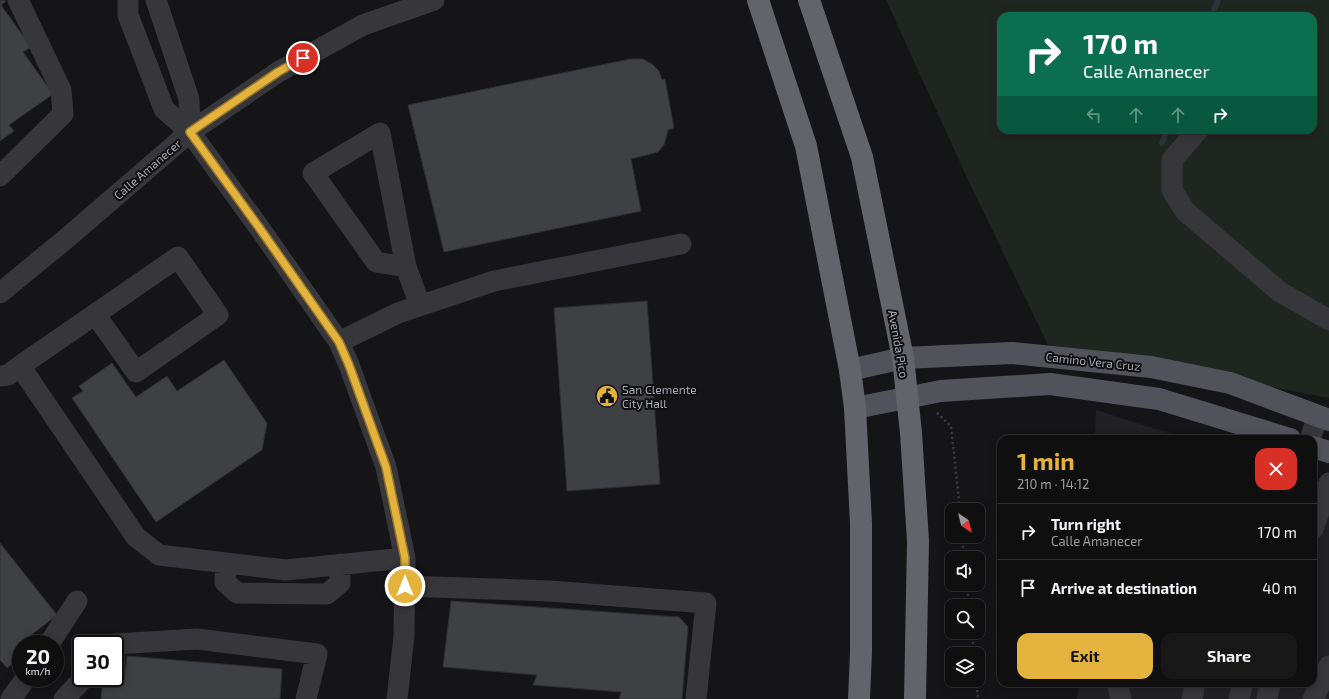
<!DOCTYPE html>
<html lang="en">
<head>
<meta charset="utf-8">
<style>
	:root { --surface:#100f10; --page:#191819; --text:#f1f3f6; --muted:#9c9c9f; --line:#302f30; --accent:#e4b33e }
	body { margin:0; font-family:"Exo 2",sans-serif; background:var(--page); color:var(--text); height:100vh; display:flex; flex-direction:column; font-size:15px; white-space:nowrap }
	* { box-sizing:border-box; margin:0 }
	p { font-size:13px; color:var(--muted) }
	.icon { flex:none; width:22px; height:22px; fill:none; stroke:currentColor; stroke-width:2; stroke-linecap:round; stroke-linejoin:round }
	.map { position:relative; flex:1; overflow:hidden }
	.sheet { position:absolute; left:997px; top:435px; width:320px; height:252px; display:flex; flex-direction:column; background:var(--surface); border-radius:12px; box-shadow:0 2px 10px #0003,0 0 0 1px var(--line) }
	.sheet>* { flex:none }
	.banner { position:absolute; left:997px; top:12px; width:320px; height:122px; border-radius:12px; box-shadow:0 2px 10px #0003,0 0 0 1px var(--line); background:#0b6e4f; color:#fff; overflow:hidden }
	.needle { width:26px; rotate:145deg }
	.controls { position:absolute; left:945px; top:503px; display:grid; gap:8px }
	.controls a { display:grid; place-items:center; width:40px; height:40px; border-radius:8px; background:var(--surface); box-shadow:0 2px 10px #0003,0 0 0 1px var(--line); font-size:20px }
	.speed { position:absolute; left:12px; top:635px; display:flex; gap:8px; font-size:20px; font-weight:700; text-align:center }
	.speed>* { display:grid; place-content:center; width:52px; height:52px; border-radius:50%; background:var(--surface); box-shadow:0 2px 10px #0003,0 0 0 1px var(--line); line-height:1 }
	.speed small { font-size:10px; font-weight:400 }
	.speed .limit { border:2px solid #111; border-radius:6px; background:#fff; color:#111 }
	.pin { position:absolute; display:grid; place-items:center; width:34px; height:34px; color:#fff; margin:-17px; border:2px solid #fff; border-radius:50%; box-shadow:0 1px 4px #0007 }
	.me { position:absolute; width:44px; margin:-22px; rotate:0deg; stroke-linejoin:round; filter:drop-shadow(0 0 3px #0008) }
	.turn { display:flex; align-items:center; gap:14px; height:84px; padding:0 20px; font-size:18px }
	.turn .icon { width:52px; height:52px; stroke-width:2.5 }
	.turn b { display:block; font-size:28px; line-height:34px }
	.lanes { display:flex; align-items:center; height:38px; padding:0 20px; background:#0003; justify-content:center; gap:20px; direction:ltr }
	.lanes .off { opacity:.35 }
	.round { display:grid; place-items:center; flex:none; width:42px; height:42px; border-radius:12px; background:var(--page) }
	.headline { display:flex; align-items:center; justify-content:space-between; height:68px; padding:0 20px }
	h1 { font-size:24px; font-weight:700; line-height:30px; color:var(--accent) }
	.primary-button { display:flex; gap:8px; margin-top:auto; padding:8px 20px }
	.primary-button a { flex:1; height:46px; border-radius:12px; background:var(--accent); color:#111; font-size:16px; font-weight:700; line-height:46px; text-align:center }
	.primary-button a+a { background:var(--page); color:var(--text) }
	ul { padding:0; list-style:none }
	li { display:flex; align-items:center; gap:12px; height:56px; padding:0 20px; border-top:1px solid var(--line) }
	li div { flex:1 }
	li b { display:block; font-size:15px }
	li em { font-style:normal }
	.map>svg:first-child { display:block }
	.built { fill:#212123 }
	.green { fill:#1f2620; fill-rule:evenodd }
	.lines { fill:none; stroke-linecap:round; stroke-linejoin:round }
	.stream { stroke:#2c3239; stroke-width:6 }
	.building { fill:#3f4043; stroke:#2f2f32 }
	.path { stroke:#3c3d42; stroke-width:2.5; stroke-dasharray:2 3; stroke-linecap:butt }
	.minor { stroke:#36363b; stroke-width:21 }
	.major { stroke:#52535a; stroke-width:22 }
	.highway { stroke:#62646b; stroke-width:22 }
	.route-casing { stroke:#947428; stroke-width:10 }
	.route { stroke:#e4b33e; stroke-width:7 }
	.labels { text-anchor:middle; dominant-baseline:central; stroke-width:4; stroke-linejoin:round; paint-order:stroke }
	.street-label { font-size:12px; fill:#a7abb5; stroke:#100f11 }
	.poi-label { font-size:12px; fill:#a7abb5; stroke:#100f11; text-anchor:start }
</style>
</head>
<body>
<div class="map">
<svg width="1329" height="699" viewBox="0 0 1329 699">
	<rect width="100%" height="100%" fill="#151416"/>
	<path class="built" d="M1096,410l91,29h-92z
		M1313,479l16,6v214h-252l2,-16h234z"/>
	<path class="green" d="M886,0h443v398l-281,-53 -79,-163zM1001,16h312v114h-312z"/>
	<g class="lines">
		<path class="stream" d="M1212,16l6,-16
			M1162,143l5,-13"/>
	</g>
	<path class="building" d="M0,0l6,1 -5,4 30,42 -8,5 30,42 -44,31 5,6 -14,10z
		M630,59h13l9,5 7,7 3,9 3,-1 9,49 -6,2 -4,15 -6,7 -27,7 10,52 -197,41 -36,-147z
		M647,301l13,183 -93,7 -13,-183z
		M224,360l43,63 -5,27 -106,72 -84,-124 11,-7 -4,-5 33,-23 24,34 31,-21 10,15z
		M0,543l57,72 -27,21 7,8h-16v13l-14,11 -7,-8z
		M451,601l228,16 9,10 -6,72h-63l2,-7 -88,-7 4,-10 -94,-8z
		M127,656l155,13 -2,30h-179l2,-21h12v-5l10,1z"/>
	<g class="lines">
		<path class="path" d="M937,413l14,13 9,84
			M962,536l2,22
			M967,584l2,22
			M972,632l2,22
			M976,680l2,19"/>
		<path class="minor" d="M128,0v15l36,94 26,23 73,101 76,109 10,23 37,102 19,91 -1,78 -7,63
			M156,0l33,99 1,33
			M1198,130l-26,30v30l13,21 95,81 49,28
			M0,176l63,-62 -2,-24 -43,-90
			M406,267l-30,-5 -63,-89 67,-40 26,134 14,38
			M0,293l67,-55 123,-106 88,-60 85,-47 71,-25
			M95,314l41,58 82,-57 -40,-58 -158,109 116,171 23,18 127,15 119,-12
			M339,342l59,-29 96,-32 187,-37
			M0,376l8,-1 12,-9
			M1310,439l8,-23
			M1313,529l16,-46
			M226,563l-1,19 12,11 90,1 13,-11v-19
			M405,586l145,5 156,12 -10,96
			M49,644l28,-43
			M115,644l82,-5 120,15 -11,45
			M1117,683l4,16
			M11,699l15,-21
			M64,699l20,-21
			M1192,699l3,-16
			M1239,699l4,-16
			M1267,699l3,-16
			M1313,699l16,-33"/>
		<path class="major" d="M850,370l53,-12 109,-5 139,14 79,16 99,37
			M855,408l86,-17 109,-7 109,15 131,40
			M1313,447l16,5"/>
		<path class="highway" d="M758,0l48,146 44,224 5,38 6,115v129l-2,47
			M809,0l53,157 41,201 8,75 7,108 -3,158"/>
	</g>
	<g class="lines">
		<g class="route-casing">
			<path id="route" d="M303,58l-25,14 -88,60 73,101 76,109 10,23 37,102 19,91v28"/>
		</g>
		<use href="#route" class="route"/>
	</g>
	<defs>
		<g id="civic-disc" transform="scale(1.15)"><circle r="9.5" fill="#e4b33e" stroke="#100f11"/><path d="M-.6-6.5H3V-4.5H.6V-3L4-1V1h2V6H-6V1h2V-1L-.6-3ZM-1.2 2.5V6h2.4V2.5Z" fill="#111"/></g>
	</defs>
	<g fill-rule="evenodd">
		<use href="#civic-disc" x="607" y="396"/>
	</g>
	<g class="labels">
		<g class="street-label">
			<text transform="translate(147 169) rotate(-41)">Calle Amanecer</text>
			<text transform="translate(899 344) rotate(80)">Avenida Pico</text>
			<text transform="translate(1093 361) rotate(6)">Camino Vera Cruz</text>
		</g>
		<g class="poi-label">
			<text x="622" y="389">San Clemente<tspan x="622" dy="14">City Hall</tspan></text>
		</g>
	</g>
</svg>
<div class="controls">
<a><svg class="needle" viewBox="-14 -14 28 28"><path d="M0-13l5 13h-10z" fill="#e53935"/><path d="M0 13l5-13h-10z" fill="#9c9c9f"/></svg></a>
<a><svg class="icon" aria-label="sound" viewBox="0 0 24 24"><path d="M4 9h4l5-4v14l-5-4H4zM17 9q2 3 0 6"/></svg></a>
<a><svg class="icon" aria-label="search" viewBox="0 0 24 24"><circle cx="10" cy="10" r="6"/><path d="M15 15l6 6"/></svg></a>
<a><svg class="icon" aria-label="layers" viewBox="0 0 24 24"><path d="M12 4l9 5-9 5-9-5zM3 14l9 5 9-5"/></svg></a>
</div>
<div class="speed"><div>20<small>km/h</small></div><div class="limit">30</div></div>
<div class="pin" style="left:303px;top:58px;background:#d93025"><svg class="icon" aria-label="arrive" viewBox="0 0 24 24"><path d="M6 21V4h12l-3 4 3 4H6"/></svg></div>
<svg class="me" style="left:405px;top:586px" viewBox="-20 -20 40 40"><circle r="17" fill="#e4b33e" stroke="#fff" stroke-width="3"/><path d="M0-11L8 9 0 5-8 9z" fill="#fff"/></svg>
<div class="banner">
<div class="turn"><svg class="icon" aria-label="right" viewBox="0 0 24 24"><path d="M7 20v-9h11M14 6l5 5-5 5"/></svg><div><b>170 m</b>Calle Amanecer</div></div>
<div class="lanes"><svg class="icon off" aria-label="left" viewBox="0 0 24 24"><path d="M17 20v-9H6M10 6l-5 5 5 5"/></svg><svg class="icon off" aria-label="ahead" viewBox="0 0 24 24"><path d="M12 20V5M6 11l6-6 6 6"/></svg><svg class="icon off" aria-label="ahead" viewBox="0 0 24 24"><path d="M12 20V5M6 11l6-6 6 6"/></svg><svg class="icon" aria-label="right" viewBox="0 0 24 24"><path d="M7 20v-9h11M14 6l5 5-5 5"/></svg></div>
</div>
<section class="sheet">
<div class="headline"><div><h1>1 min</h1><p>210 m · 14:12</p></div><a class="round" style="background:#d93025;color:#fff"><svg class="icon" aria-label="close" viewBox="0 0 24 24"><path d="M6 6l12 12M18 6L6 18"/></svg></a></div>
<ul>
<li><svg class="icon" aria-label="right" viewBox="0 0 24 24"><path d="M7 20v-9h11M14 6l5 5-5 5"/></svg><div><b>Turn right</b><p>Calle Amanecer</p></div><em>170 m</em></li>
<li><svg class="icon" aria-label="arrive" viewBox="0 0 24 24"><path d="M6 21V4h12l-3 4 3 4H6"/></svg><div><b>Arrive at destination</b></div><em>40 m</em></li>
</ul>
<div class="primary-button"><a>Exit</a><a>Share</a></div>
</section>
</div>
</body>
</html>
